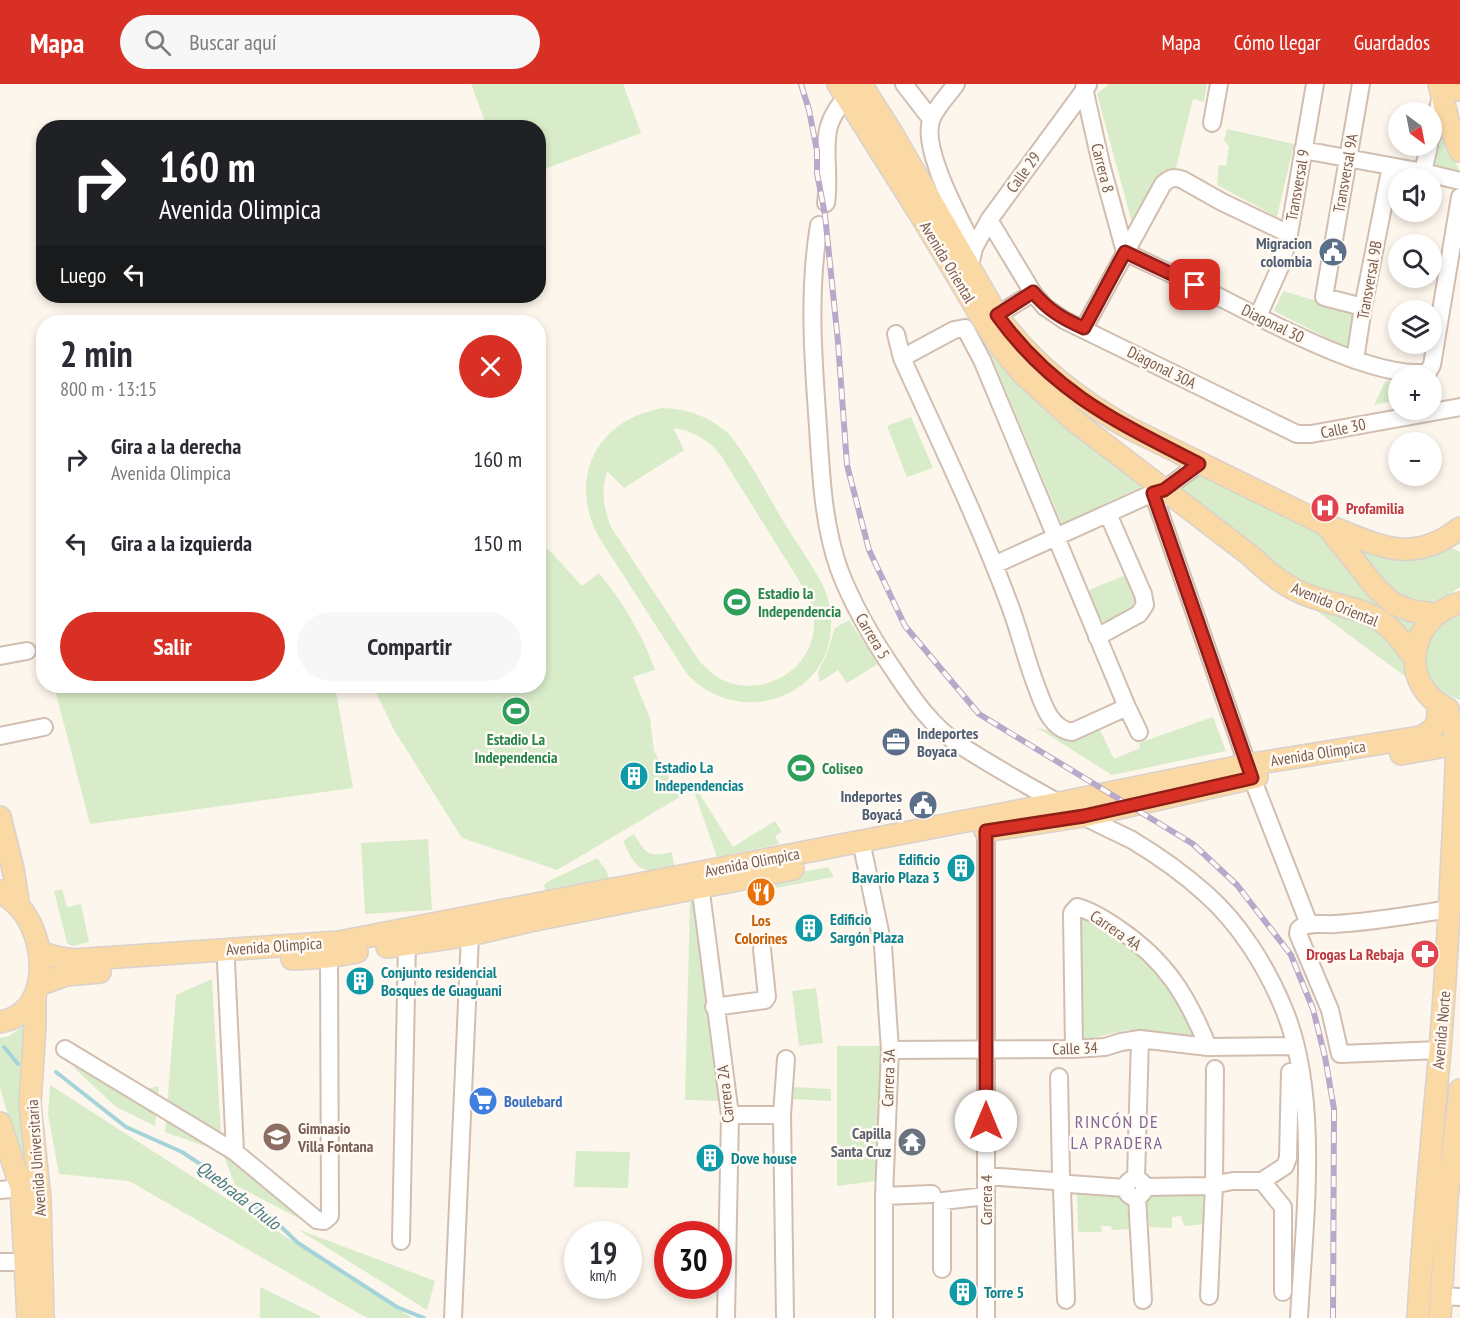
<!DOCTYPE html>
<html lang="es">
<head>
<meta charset="utf-8">
<style>
	:root { --surface:#fff; --page:#f7f7f7; --text:#2b2b33; --muted:#7c7c81; --accent:#d93025 }
	body { margin:0; font-family:"PT Sans Narrow",sans-serif; background:var(--page); color:var(--text); height:100vh; display:flex; flex-direction:column; font-size:22px; white-space:nowrap }
	* { box-sizing:border-box; margin:0 }
	p { font-size:20px; color:var(--muted) }
	.icon { flex:none; width:33px; height:33px; fill:none; stroke:currentColor; stroke-width:2; stroke-linecap:round; stroke-linejoin:round }
	.map { position:relative; flex:1; overflow:hidden }
	.sheet { position:absolute; left:36px; top:231px; width:510px; height:378px; display:flex; flex-direction:column; background:var(--surface); border-radius:24px; box-shadow:0 3px 9px #0003 }
	.sheet>* { flex:none }
	.banner { position:absolute; left:36px; top:36px; width:510px; height:183px; border-radius:24px; box-shadow:0 3px 9px #0003; background:#202124; color:#fff; overflow:hidden }
	.needle { width:39px; rotate:148deg }
	.tools { position:absolute; left:1388px; top:18px; display:grid; gap:12px }
	.tools a { display:grid; place-items:center; width:54px; height:54px; border-radius:50%; background:var(--surface); box-shadow:0 3px 9px #0003; font-size:30px }
	.speed { position:absolute; left:564px; top:1137px; display:flex; gap:12px; font-size:30px; font-weight:700; text-align:center }
	.speed>* { display:grid; place-content:center; width:78px; height:78px; border-radius:50%; background:var(--surface); box-shadow:0 3px 9px #0003; line-height:1 }
	.speed small { font-size:15px; font-weight:400 }
	.speed .limit { border:9px solid #d22; background:#fff; color:#111 }
	.pin { position:absolute; display:grid; place-items:center; width:51px; height:51px; color:#fff; margin:-26px; border-radius:12px; box-shadow:0 3px 9px #0006 }
	.me { position:absolute; width:66px; margin:-33px; rotate:0deg; stroke-linejoin:round; filter:drop-shadow(0 0 4px #0008) }
	.turn { display:flex; align-items:center; gap:21px; height:126px; padding:0 24px; font-size:27px }
	.turn .icon { width:78px; height:78px; stroke-width:2.5 }
	.turn b { display:block; font-size:42px; line-height:51px }
	.then { display:flex; align-items:center; height:57px; padding:0 24px; background:#0003; gap:12px; font-size:22px }
	.round { display:grid; place-items:center; flex:none; width:63px; height:63px; border-radius:32px; background:var(--page) }
	.overview { display:flex; align-items:center; justify-content:space-between; height:102px; padding:0 24px }
	h1 { font-size:36px; font-weight:700; line-height:45px }
	.cta { display:flex; gap:12px; margin-top:auto; padding:12px 24px }
	.cta a { flex:1; height:69px; border-radius:36px; background:var(--accent); color:#fff; font-size:24px; font-weight:700; line-height:69px; text-align:center }
	.cta a+a { background:var(--page); color:var(--text) }
	ul { padding:0; list-style:none }
	li { display:flex; align-items:center; gap:18px; height:84px; padding:0 24px }
	li div { flex:1 }
	li b { display:block; font-size:22px }
	li em { font-style:normal }
	header { display:flex; align-items:center; gap:36px; box-sizing:border-box; height:84px; padding:0 30px; background:var(--accent); color:#fff }
	header strong { font-size:28px }
	nav { display:flex; gap:33px; margin-inline-start:auto; font-size:21px }
	.search { width:420px; height:54px; background:var(--page); display:flex; align-items:center; gap:15px; box-sizing:border-box; padding:0 21px; border-radius:33px; color:var(--muted); font-size:22px }
	.map>svg:first-child { display:block }
	.green { fill:#d8ecc9; fill-rule:evenodd }
	.lines { fill:none; stroke-linecap:round; stroke-linejoin:round }
	.stream { stroke:#a5d3da; stroke-width:4 }
	.minor-casing { stroke:#d1beb0; stroke-width:20 }
	.major-casing { stroke:#dad1cd; stroke-width:24 }
	.minor { stroke:#fff; stroke-width:16 }
	.major { stroke:#fbd9a5; stroke-width:21 }
	.rail-casing { stroke:#b9a8c9; stroke-width:6 }
	.rail { stroke:#fffaf3; stroke-width:4; stroke-dasharray:11; stroke-linecap:butt }
	.route-casing { stroke:#8d1f18; stroke-width:15 }
	.route { stroke:#d93025; stroke-width:10 }
	.labels { text-anchor:middle; dominant-baseline:central; stroke-width:5; stroke-linejoin:round; paint-order:stroke }
	.street-label { font-size:16px; fill:#7a5c4d; stroke:#fffaf3 }
	.service-label { font-size:16px; font-weight:bold; fill:#4e5e75; stroke:#fffaf3; text-anchor:end }
	.health-label { font-size:16px; font-weight:bold; fill:#be3a42; stroke:#fffaf3; text-anchor:start }
	.leisure-label { font-size:16px; font-weight:bold; fill:#27864d; stroke:#fffaf3; text-anchor:start }
	.culture-label { font-size:16px; font-weight:bold; fill:#0d838f; stroke:#fffaf3; text-anchor:start }
	.food-label { font-size:16px; font-weight:bold; fill:#c56008; stroke:#fffaf3 }
	.shop-label { font-size:16px; font-weight:bold; fill:#366cbe; stroke:#fffaf3; text-anchor:start }
	.education-label { font-size:16px; font-weight:bold; fill:#785e54; stroke:#fffaf3; text-anchor:start }
	.worship-label { font-size:16px; font-weight:bold; fill:#5b616d; stroke:#fffaf3; text-anchor:end }
	.neighbourhood-label { font-size:18px; letter-spacing:1.5px; fill:#846695; stroke:#fffaf3 }
	.water-label { font-size:18px; font-style:italic; fill:#437c86; stroke:#fffaf3 }
</style>
</head>
<body>
<header>
<strong>Mapa</strong>
<div class="search"><svg class="icon" aria-label="search" viewBox="0 0 24 24"><circle cx="10" cy="10" r="6"/><path d="M15 15l6 6"/></svg>Buscar aquí</div>
<nav><a>Mapa</a><a>Cómo llegar</a><a>Guardados</a></nav>
</header>
<div class="map">
<svg width="1460" height="1234" viewBox="0 0 1460 1234">
	<rect width="100%" height="100%" fill="#fdf6ec"/>
	<path class="green" d="M471,0h152l18,49 -102,38 -1,-43 -51,-1z
		M1109,0h98l-3,18 -11,-3 -17,69 -42,62 -37,-136z
		M1227,45l67,15 -17,73 -60,-32 2,-20 7,1 3,-20 -5,-5z
		M1441,45l18,41 -10,2 -18,-4 7,-38z
		M1283,207l75,22 -7,37 -77,-39z
		M988,264l66,71 87,68 -79,37z
		M1398,294v22l-24,5 11,-23z
		M663,324c27,1 47,9 67,27 21,27 37,59 55,89 13,21 29,43 40,66 3,8 5,17 6,26 6,81 -91,115 -144,58l-87,-135c-34,-59 -4,-120 63,-131zM673,344c20,3 34,11 47,26l88,141c3,9 6,17 6,27 1,49 -55,80 -97,55 -6,-4 -11,-10 -17,-15l-89,-135c-8,-20 -10,-36 -4,-56l17,17 60,-38z
		M911,333l22,51 -26,9 -20,-51z
		M1197,387l129,62 90,86 -7,21 -112,-60 -125,-89z
		M1342,452l107,11 11,5v35c-56,43 -85,-12 -118,-51z
		M539,459l12,9 31,34 17,-13c24,30 43,60 56,97l-22,7 17,41 4,33 26,46 -123,73 -95,-32 -68,-108 -21,-44h165z
		M1126,491l12,29 -2,4 -30,15 -5,-3 -12,-30z
		M1460,523v93c-33,-12 -35,-30 -34,-61z
		M1314,525l36,4 49,29 15,41z
		M849,536l29,44 -31,19 -9,-13 -18,12 -2,-10 9,-19 8,-25z
		M54,602h281l18,102 -263,36z
		M1213,633l13,34 -114,24 -76,-48 20,6 42,-7 16,33 26,-11 -1,-5z
		M689,693l44,70 42,-26 7,11 -7,4 4,8 -62,13z
		M634,750c13,21 13,23 38,18l3,18c-33,3 -38,2 -52,-29z
		M428,755l4,71 -67,4 -4,-71z
		M597,774l9,12 5,13 -65,9 -2,-7 3,-3z
		M828,783l6,10 -58,11 -2,-11z
		M62,805l5,18 14,-3 8,38 -17,4 -5,-3 -13,-52z
		M690,817l7,1 30,199 -42,-1z
		M1081,832c38,11 87,61 105,96 4,9 6,18 9,27l-20,-5 -48,-4 -43,10 -3,-6 -3,-113z
		M212,895l10,173 -57,-20 11,-137z
		M816,904l7,55 -24,3 -7,-55z
		M30,937l2,153 -8,-4 -24,-82v-50l9,-2z
		M837,962h45l-6,135 -39,5z
		M72,982l59,27 28,-7 -4,40 -39,-19z
		M50,1001l362,233h-45l-238,-137 -70,-7 -11,-59z
		M794,1003l37,2v12l-38,-2z
		M576,1067l54,1 -2,36 -54,-1z
		M224,1072l95,73 -84,-44z
		M1123,1108l10,11 1,26 -22,1 -1,-4h-10l1,6h-24l-1,-38z
		M1154,1108l47,1 7,7 -4,24 -20,2 -3,-10 -9,1v11l-23,-1 -3,-26z
		M297,1145l138,52 -8,29z
		M260,1203l60,29 -1,2h-59z"/>
	<g class="lines">
		<path class="stream" d="M4,963l14,17
			M56,988l70,55 56,25 32,21 17,19 38,23 29,28 99,64 27,11"/>
		<g class="minor-casing">
			<path id="minor" d="M904,0l27,35
				M956,0c-8,11 -19,22 -24,34 -13,29 29,102 42,130
				M1085,0l-1,4 17,76 24,88c29,14 58,27 86,41 49,24 165,89 217,79l4,-7 28,-168
				M1361,0l-37,213 39,10
				M1212,39l7,-39
				M1431,54l10,-42
				M1303,66l120,22 37,9
				M1423,88l6,-26
				M826,119c4,-23 -3,-58 3,-77 3,-11 10,-20 17,-29
				M989,136l44,73 12,14 19,13 233,114h14l149,-27
				M819,141c-11,67 -6,134 -1,202 3,47 5,97 21,142 14,37 34,71 56,103 18,27 37,55 65,73 38,25 79,47 119,69 17,9 35,17 53,26 25,15 52,34 74,54 33,29 60,72 77,113 38,88 21,216 16,311
				M970,182l4,-18 15,-28 99,-135
				M997,231l36,-22
				M1258,232l23,-51 8,-31 26,-150
				M1084,244l79,-144c7,-6 11,-8 20,-4l39,22 67,32
				M896,250l6,24c37,82 77,164 108,248 9,24 15,49 24,74 8,20 14,48 38,52l55,-25
				M902,274l52,-28 11,-2 17,32 145,347 12,25
				M1355,276l8,-53 28,-141
				M1153,409l99,285 57,146
				M994,481l159,-72 11,-3 35,-26
				M1097,553l42,-23 6,-9 -2,-11 -35,-80
				M0,572l27,-5
				M0,652l44,-9
				M861,757l22,105 7,104 -6,146v122
				M699,793l31,238 -4,203
				M226,878l9,190
				M714,923l51,-7 2,-3 -5,-48
				M65,965l170,103 82,68 7,1 6,-5 -1,-259
				M1074,965l-2,-136 5,-6c15,4 29,13 42,22 46,31 68,66 89,118
				M890,966l184,-1 31,-2 16,-5 19,-3 68,8 87,-1
				M1440,966l-100,4 -10,-44 -32,-76 1,-5c10,-8 24,-4 36,-5 39,-2 77,-9 115,-15
				M1059,993l2,98
				M730,1031h52
				M986,1092l68,5
				M1136,1094l4,-139
				M1126 1104a9 9 0 1 1 18 0a9 9 0 1 1-18 0Z
				M1262,1097l21,26v85
				M1069,1100l57,4
				M1144,1103l63,-1 26,-5h29l23,-15 3,-8 2,-86
				M0,1106l21,-2
				M1062,1106l4,110
				M884,1112l48,-2
				M1137,1113l6,103
				M401,1157l6,-298
				M0,1178h25
				M942,1185v-64l1,-4 43,-5
				M1209,1212l5,-111 1,-116
				M1442,1212l18,1
				M453,1234l17,-383
				M785,1234l-3,-203 4,-56
				M986,1234v-487"/>
		</g>
		<g class="major-casing">
			<path id="major" d="M838,0l85,135 62,104 15,23 21,26 51,47 179,137c19,18 35,32 61,41 22,8 49,11 69,24 14,10 24,24 34,38
				M861,0l31,49 105,182c35,49 80,84 132,113l197,97 51,64 17,15 18,7 24,3
				M1439,0l11,43 10,24
				M1458,0l2,6
				M1326,441c51,19 85,42 134,3
				M1448,625c-51,-24 -40,-92 12,-106
				M1401,670l56,-10
				M0,733l13,52 6,38
				M985,747l99,-15 173,-39
				M0,807c9,7 18,13 24,22 24,34 26,100 -24,109
				M387,863l83,-12 60,-14 263,-52
				M39,868l21,6 14,2 265,-18 720,-139 188,-38 173,-28c17,-7 20,-17 17,-34
				M292,875l37,-2 28,-5
				M39,901l27,-10 34,-3
				M35,914v27l-5,79 10,95 3,119
				M0,1039l21,65 7,130
				M1418,1234c5,-90 14,-179 22,-268 8,-102 13,-204 17,-306l-4,-19 -8,-17
				M1440,1234l7,-119 13,-109"/>
		</g>
		<use href="#minor" class="minor"/>
		<use href="#major" class="major"/>
		<g class="rail-casing">
			<path id="rail" d="M801,0l8,26 8,41v22l8,42 13,127 9,123 22,85 36,76 74,88 214,130 44,41 54,70 22,54 12,48 9,52 -1,209"/>
		</g>
		<use href="#rail" class="rail"/>
	</g>
	<g class="lines">
		<g class="route-casing">
			<path id="route" d="M986,1037v-290l98,-15 168,-38 -99,-285 11,-3 35,-26c-82,-42 -147,-72 -202,-149l36,-23c15,18 30,27 51,36l41,-76 70,33"/>
		</g>
		<use href="#route" class="route"/>
	</g>
	<defs>
		<g id="civic-disc" transform="scale(1.5)"><circle r="9.5" fill="#5c6f8a" stroke="#fffaf3"/><path d="M-.6-6.5H3V-4.5H.6V-3L4-1V1h2V6H-6V1h2V-1L-.6-3ZM-1.2 2.5V6h2.4V2.5Z" fill="#fff"/></g>
		<g id="hospital-disc" transform="scale(1.5)"><circle r="9.5" fill="#e0444e" stroke="#fffaf3"/><path d="M-5-5h3v3.5h4V-5h3V5h-3V1.5h-4V5h-3Z" fill="#fff"/></g>
		<g id="stadium-disc" transform="scale(1.5)"><circle r="9.5" fill="#2e9e5b" stroke="#fffaf3"/><path d="M0-5a6.5 5 0 1 0 0 10a6.5 5 0 1 0 0-10ZM-3.5-1.8h7v3.6h-7Z" fill="#fff"/></g>
		<g id="office-disc" transform="scale(1.5)"><circle r="9.5" fill="#5c6f8a" stroke="#fffaf3"/><path d="M-6-3h4V-5.5h4V-3h4V5H-6ZM-1-4.5V-3h2v-1.5ZM-6 0V1H6V0Z" fill="#fff"/></g>
		<g id="building-disc" transform="scale(1.5)"><circle r="9.5" fill="#0f9aa8" stroke="#fffaf3"/><path d="M-4-6H4V6H1V3H-1V6H-4ZM-2.5-4.3h1.7v1.8h-1.7ZM.8-4.3h1.7v1.8H.8ZM-2.5-1h1.7V.8h-1.7ZM.8-1h1.7V.8H.8Z" fill="#fff"/></g>
		<g id="restaurant-disc" transform="scale(1.5)"><circle r="9.5" fill="#e8710a" stroke="#fffaf3"/><path d="M-5-6h1v4h1v-4h1v4h1v-4h1v5L-1.5 .5V6h-2V.5L-5-1ZM5-6V6H3V1.5H1.5Q1.5-4 5-6Z" fill="#fff"/></g>
		<g id="pharmacy-disc" transform="scale(1.5)"><circle r="9.5" fill="#e0444e" stroke="#fffaf3"/><path d="M-2-6h4v4h4v4h-4v4h-4v-4h-4v-4h4Z" fill="#fff"/></g>
		<g id="supermarket-disc" transform="scale(1.5)"><circle r="9.5" fill="#3f7fe0" stroke="#fffaf3"/><path d="M-6-5.5h2.5l.6 2H6L4.5 2H-2.5L-4.4-4H-6ZM-1.5 3.2a1.3 1.3 0 1 0 .1 0ZM3 3.2a1.3 1.3 0 1 0 .1 0Z" fill="#fff"/></g>
		<g id="school-disc" transform="scale(1.5)"><circle r="9.5" fill="#8d6e63" stroke="#fffaf3"/><path d="M0-5L7-2L0 1L-7-2ZM-4 1L0 2.5L4 1V4Q0 6-4 4Z" fill="#fff"/></g>
		<g id="temple-disc" transform="scale(1.5)"><circle r="9.5" fill="#6b7280" stroke="#fffaf3"/><path d="M0-6L5-2H3V0L6.5 2.5H4V6H1.5V3h-3V6H-4V2.5H-6.5L-3 0V-2H-5Z" fill="#fff"/></g>
	</defs>
	<g fill-rule="evenodd">
		<use href="#civic-disc" x="1333" y="168"/>
		<use href="#hospital-disc" x="1325" y="424"/>
		<use href="#stadium-disc" x="737" y="518"/>
		<use href="#stadium-disc" x="516" y="627"/>
		<use href="#office-disc" x="896" y="658"/>
		<use href="#stadium-disc" x="801" y="684"/>
		<use href="#building-disc" x="634" y="692"/>
		<use href="#civic-disc" x="923" y="721"/>
		<use href="#building-disc" x="961" y="784"/>
		<use href="#restaurant-disc" x="761" y="808"/>
		<use href="#building-disc" x="809" y="844"/>
		<use href="#pharmacy-disc" x="1425" y="870"/>
		<use href="#building-disc" x="360" y="897"/>
		<use href="#supermarket-disc" x="483" y="1017"/>
		<use href="#school-disc" x="277" y="1053"/>
		<use href="#temple-disc" x="912" y="1058"/>
		<use href="#building-disc" x="710" y="1074"/>
		<use href="#building-disc" x="963" y="1208"/>
	</g>
	<g class="labels">
		<g class="street-label">
			<text transform="translate(1103 84) rotate(76)">Carrera 8</text>
			<text transform="translate(1023 88) rotate(-54)">Calle 29</text>
			<text transform="translate(1345 89) rotate(-80)">Transversal 9A</text>
			<text transform="translate(1297 101) rotate(-80)">Transversal 9</text>
			<text transform="translate(948 178) rotate(59)">Avenida Oriental</text>
			<text transform="translate(1369 196) rotate(-80)">Transversal 9B</text>
			<text transform="translate(1273 239) rotate(26)">Diagonal 30</text>
			<text transform="translate(1162 283) rotate(27)">Diagonal 30A</text>
			<text transform="translate(1343 344) rotate(-12)">Calle 30</text>
			<text transform="translate(1335 520) rotate(22)">Avenida Oriental</text>
			<text transform="translate(873 552) rotate(59)">Carrera 5</text>
			<text transform="translate(1318 669) rotate(-9)">Avenida Olimpica</text>
			<text transform="translate(752 778) rotate(-11)">Avenida Olimpica</text>
			<text transform="translate(1116 846) rotate(34)">Carrera 4A</text>
			<text transform="translate(274 862) rotate(-4)">Avenida Olimpica</text>
			<text transform="translate(1441 946) rotate(-85)">Avenida Norte</text>
			<text transform="translate(1075 964) rotate(-2)">Calle 34</text>
			<text transform="translate(888 994) rotate(-88)">Carrera 3A</text>
			<text transform="translate(725 1010) rotate(-96)">Carrera 2A</text>
			<text transform="translate(36 1074) rotate(-94)">Avenida Universitaria</text>
			<text transform="translate(986 1116) rotate(-90)">Carrera 4</text>
		</g>
		<g class="service-label">
			<text x="1312" y="159">Migracion<tspan x="1312" dy="18">colombia</tspan></text>
			<text x="917" y="649" text-anchor="start">Indeportes<tspan x="917" dy="18">Boyaca</tspan></text>
			<text x="902" y="712">Indeportes<tspan x="902" dy="18">Boyacá</tspan></text>
		</g>
		<g class="health-label">
			<text x="1346" y="424">Profamilia</text>
			<text x="1404" y="870" text-anchor="end">Drogas La Rebaja</text>
		</g>
		<g class="leisure-label">
			<text x="758" y="509">Estadio la<tspan x="758" dy="18">Independencia</tspan></text>
			<text x="516" y="655" text-anchor="middle">Estadio La<tspan x="516" dy="18">Independencia</tspan></text>
			<text x="822" y="684">Coliseo</text>
		</g>
		<g class="culture-label">
			<text x="655" y="683">Estadio La<tspan x="655" dy="18">Independencias</tspan></text>
			<text x="940" y="775" text-anchor="end">Edificio<tspan x="940" dy="18">Bavario Plaza 3</tspan></text>
			<text x="830" y="835">Edificio<tspan x="830" dy="18">Sargón Plaza</tspan></text>
			<text x="381" y="888">Conjunto residencial<tspan x="381" dy="18">Bosques de Guaguani</tspan></text>
			<text x="731" y="1074">Dove house</text>
			<text x="984" y="1208">Torre 5</text>
		</g>
		<g class="food-label">
			<text x="761" y="836">Los<tspan x="761" dy="18">Colorines</tspan></text>
		</g>
		<g class="shop-label">
			<text x="504" y="1017">Boulebard</text>
		</g>
		<g class="education-label">
			<text x="298" y="1044">Gimnasio<tspan x="298" dy="18">Villa Fontana</tspan></text>
		</g>
		<g class="worship-label">
			<text x="891" y="1049">Capilla<tspan x="891" dy="18">Santa Cruz</tspan></text>
		</g>
		<g class="neighbourhood-label">
			<text x="1117" y="1037">RINCÓN DE<tspan x="1117" dy="21">LA PRADERA</tspan></text>
		</g>
		<g class="water-label">
			<text transform="translate(239 1111) rotate(38)">Quebrada Chulo</text>
		</g>
	</g>
</svg>
<div class="tools">
<a><svg class="needle" viewBox="-14 -14 28 28"><path d="M0-13l5 13h-10z" fill="#e53935"/><path d="M0 13l5-13h-10z" fill="#7c7c81"/></svg></a>
<a><svg class="icon" aria-label="sound" viewBox="0 0 24 24"><path d="M4 9h4l5-4v14l-5-4H4zM17 9q2 3 0 6"/></svg></a>
<a><svg class="icon" aria-label="search" viewBox="0 0 24 24"><circle cx="10" cy="10" r="6"/><path d="M15 15l6 6"/></svg></a>
<a><svg class="icon" aria-label="layers" viewBox="0 0 24 24"><path d="M12 4l9 5-9 5-9-5zM3 14l9 5 9-5"/></svg></a>
<a>+</a>
<a>−</a>
</div>
<div class="speed"><div>19<small>km/h</small></div><div class="limit">30</div></div>
<div class="pin" style="left:1195px;top:201px;background:#d93025"><svg class="icon" aria-label="arrive" viewBox="0 0 24 24"><path d="M6 21V4h12l-3 4 3 4H6"/></svg></div>
<svg class="me" style="left:986px;top:1037px" viewBox="-20 -20 40 40"><circle r="19" fill="#fff"/><path d="M0-13L10 11 0 6-10 11z" fill="#d93025"/></svg>
<div class="banner">
<div class="turn"><svg class="icon" aria-label="right" viewBox="0 0 24 24"><path d="M7 20v-9h11M14 6l5 5-5 5"/></svg><div><b>160 m</b>Avenida Olimpica</div></div>
<div class="then">Luego<svg class="icon" aria-label="left" viewBox="0 0 24 24"><path d="M17 20v-9H6M10 6l-5 5 5 5"/></svg></div>
</div>
<section class="sheet">
<div class="overview"><div><h1>2 min</h1><p>800 m · 13:15</p></div><a class="round" style="background:#d93025;color:#fff"><svg class="icon" aria-label="close" viewBox="0 0 24 24"><path d="M6 6l12 12M18 6L6 18"/></svg></a></div>
<ul>
<li><svg class="icon" aria-label="right" viewBox="0 0 24 24"><path d="M7 20v-9h11M14 6l5 5-5 5"/></svg><div><b>Gira a la derecha</b><p>Avenida Olimpica</p></div><em>160 m</em></li>
<li><svg class="icon" aria-label="left" viewBox="0 0 24 24"><path d="M17 20v-9H6M10 6l-5 5 5 5"/></svg><div><b>Gira a la izquierda</b></div><em>150 m</em></li>
</ul>
<div class="cta"><a>Salir</a><a>Compartir</a></div>
</section>
</div>
</body>
</html>
